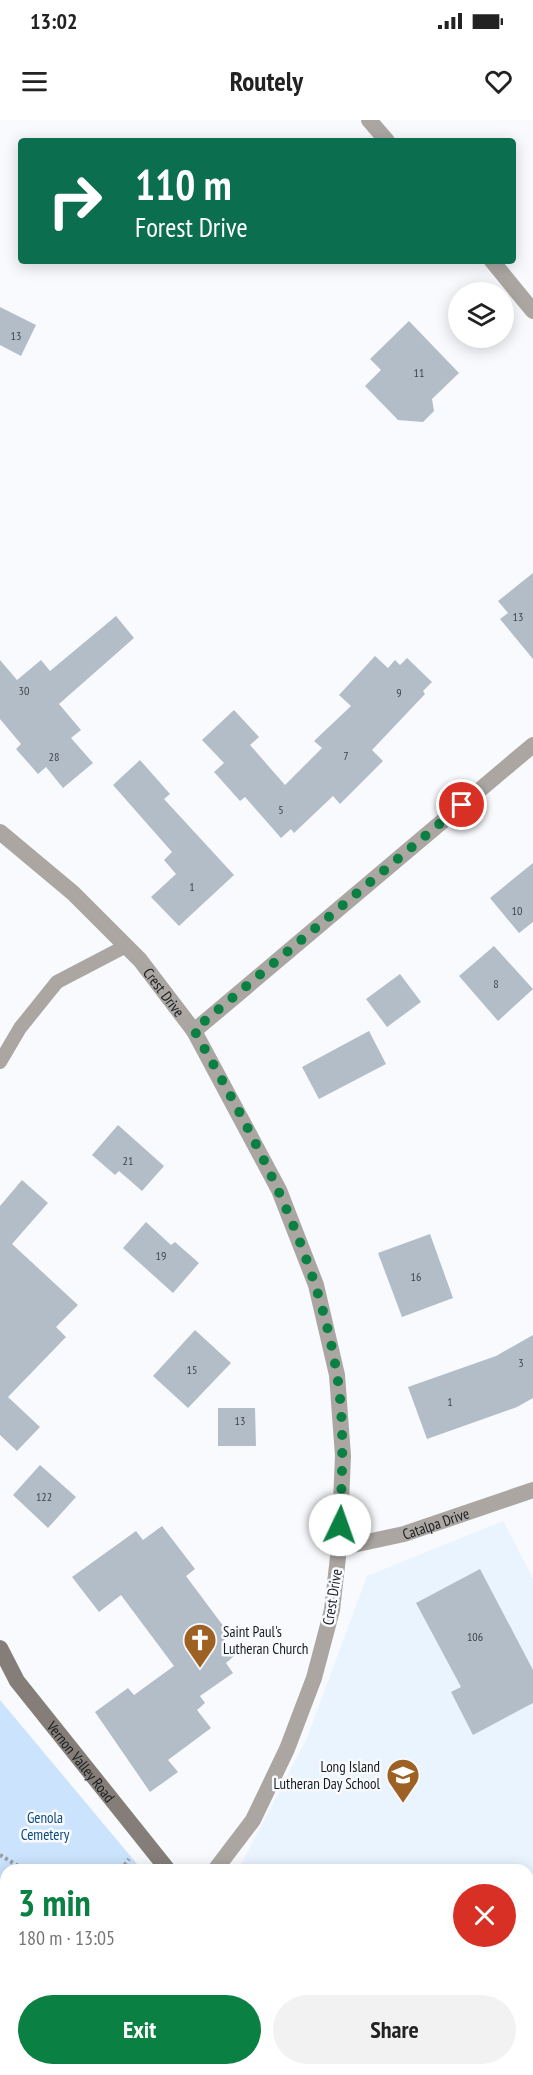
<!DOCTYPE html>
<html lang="en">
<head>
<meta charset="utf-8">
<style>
	:root { --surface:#fff; --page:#f2f2f2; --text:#222; --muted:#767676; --accent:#0b8043 }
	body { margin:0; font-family:"PT Sans Narrow",sans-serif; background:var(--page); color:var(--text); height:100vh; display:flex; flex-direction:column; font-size:22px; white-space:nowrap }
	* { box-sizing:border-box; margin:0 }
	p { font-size:20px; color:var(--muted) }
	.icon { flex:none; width:33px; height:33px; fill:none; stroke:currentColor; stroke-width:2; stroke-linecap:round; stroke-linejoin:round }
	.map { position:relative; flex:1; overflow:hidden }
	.panel { position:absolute; left:0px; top:1744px; width:534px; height:212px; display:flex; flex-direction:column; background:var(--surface); border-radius:18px 18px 0 0; box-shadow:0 3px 15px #0003 }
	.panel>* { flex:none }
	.guide { position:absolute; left:18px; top:18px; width:498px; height:126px; border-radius:6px; box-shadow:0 3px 15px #0003; background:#0b6e4f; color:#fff; overflow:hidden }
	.tools { position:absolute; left:448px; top:162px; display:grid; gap:12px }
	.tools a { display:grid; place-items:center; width:66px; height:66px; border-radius:50%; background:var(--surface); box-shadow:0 3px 15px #0003; font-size:30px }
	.pin { position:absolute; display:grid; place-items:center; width:51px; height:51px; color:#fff; margin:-26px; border:3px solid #fff; border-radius:50%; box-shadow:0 2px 6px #0007 }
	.me { position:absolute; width:66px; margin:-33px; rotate:3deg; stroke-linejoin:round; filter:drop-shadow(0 0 4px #0008) }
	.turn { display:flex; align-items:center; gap:21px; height:126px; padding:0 18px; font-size:27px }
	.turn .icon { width:78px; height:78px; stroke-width:2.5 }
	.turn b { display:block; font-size:42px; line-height:51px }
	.round { display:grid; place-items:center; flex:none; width:63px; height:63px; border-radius:32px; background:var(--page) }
	.head { display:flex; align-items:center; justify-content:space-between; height:102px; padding:0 18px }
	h1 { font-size:36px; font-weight:700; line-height:45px; color:var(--accent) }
	.cta { display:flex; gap:12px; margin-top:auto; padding:12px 18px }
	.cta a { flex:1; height:69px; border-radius:36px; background:var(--accent); color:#fff; font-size:24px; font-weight:700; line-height:69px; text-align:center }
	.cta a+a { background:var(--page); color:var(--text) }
	.status { display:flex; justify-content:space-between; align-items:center; height:42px; padding:0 30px; background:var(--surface); direction:ltr }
	.status svg { height:16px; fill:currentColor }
	header { display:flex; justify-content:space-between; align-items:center; height:78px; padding:0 18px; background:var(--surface); font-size:27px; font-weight:700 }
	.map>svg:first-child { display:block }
	.built { fill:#eaf4fe }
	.green { fill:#cbe3fc }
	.building { fill:#b3bdc8 }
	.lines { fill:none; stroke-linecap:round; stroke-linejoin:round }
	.path { stroke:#9a9da1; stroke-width:4; stroke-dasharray:3 3; stroke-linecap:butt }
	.service { stroke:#aba6a2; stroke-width:14 }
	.minor { stroke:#aba6a2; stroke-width:16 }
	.secondary { stroke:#857e78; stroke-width:16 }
	.route { stroke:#0b8043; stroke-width:10; stroke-dasharray:0 18 }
	.labels { text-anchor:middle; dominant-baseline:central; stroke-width:5; stroke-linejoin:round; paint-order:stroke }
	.number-label { font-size:12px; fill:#3f444a }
	.street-label { font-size:15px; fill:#181c20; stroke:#f8fafd }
	.poi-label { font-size:15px; fill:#181c20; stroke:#f8fafd; text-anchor:start }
	.park-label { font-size:15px; fill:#0a4c81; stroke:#f8fafd }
</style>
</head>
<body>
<div class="status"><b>13:02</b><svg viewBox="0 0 49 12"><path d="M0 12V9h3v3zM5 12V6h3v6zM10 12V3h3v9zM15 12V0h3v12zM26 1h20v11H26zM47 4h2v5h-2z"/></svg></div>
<header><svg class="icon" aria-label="menu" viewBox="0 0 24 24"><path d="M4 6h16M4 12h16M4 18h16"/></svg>Routely<svg class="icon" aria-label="heart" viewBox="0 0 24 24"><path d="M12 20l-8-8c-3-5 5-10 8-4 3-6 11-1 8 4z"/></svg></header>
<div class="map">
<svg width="533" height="1955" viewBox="0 0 533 1955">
	<rect width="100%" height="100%" fill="#f8fafd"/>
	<path class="built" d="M503,1401l30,57v497h-134l-5,-5h134v-200h-290l69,-132 60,-162z
		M167,1950h161l6,5h-170z"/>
	<path class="green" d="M0,1580l142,170h-136v200h162l-4,5h-164z"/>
	<path class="building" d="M0,187l36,18 -15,31 -21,-11z
		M409,201l50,52 -27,26 2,12 -11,11 -25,-2 -33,-34 16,-16 -11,-11z
		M533,453v86l-33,-40 8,-6 -10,-12z
		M116,496l18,22 -75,66 22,26 -10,8 22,25 -30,25 -17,-21 -8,7 -22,-25 5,-5 -21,-25v-59l17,20 24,-20 9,11z
		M375,536l13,12 7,-8 5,5 7,-7 25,24 -9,9 2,3 -53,56 11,11 -43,43 -7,-8 -39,37 -3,-4 -10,9 -36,-41 -5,4 -26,-29 10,-9 -22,-23 32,-30 25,27 -9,8 35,40 37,-37 -8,-7 37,-35 -12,-11z
		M140,640l30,34 -6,5 70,76 -55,51 -28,-29 25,-23 -12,-14 8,-8 -59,-67z
		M533,743v59l-14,11 -29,-35z
		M494,826l39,43 -35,32 -39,-45z
		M400,854l21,28 -34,25 -21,-28z
		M369,911l17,33 -67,35 -17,-32z
		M118,1005l46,41 -22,25 -23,-20 -4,4 -23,-20z
		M22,1060l26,23 -36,41 66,61 -22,22 10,10 -58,60 32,30 -23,24 -17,-16v-229z
		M146,1102l25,23 4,-3 24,21 -26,30 -50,-45z
		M430,1114l23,64 -51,19 -24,-64z
		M195,1210l36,33 -43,45 -35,-32z
		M533,1215v63l-16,9 -90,32 -19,-52 88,-31z
		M218,1288h37l1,38h-38z
		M40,1345l36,32 -28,31 -35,-33z
		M162,1406l33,43 -9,7 44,59 -7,6 11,15 -8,7 7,10 -33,23 5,7 -8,7 14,18 -43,32 10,12 -28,20 -55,-80 33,-24 6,7 40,-29 -53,-71 -22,17 -27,-35 64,-46 7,9z
		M480,1449l53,101v33l-60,32 -22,-43 10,-5 -45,-84z"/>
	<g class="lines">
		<path class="path" d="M0,1735l25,15
			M121,1750l8,-11
			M0,1931l6,-9"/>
		<path class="service" d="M0,942l20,-34 37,-46 69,-36"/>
		<g class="minor">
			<path d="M369,0l18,21"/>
			<path d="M492,141l41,50"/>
			<path id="s1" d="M0,712l73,61 67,67 54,71 85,159 37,95 21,90 6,81 -4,92 -7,62 -18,68 -27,71 -34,71 -38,50"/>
			<path d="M194,911l339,-286"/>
			<path id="s2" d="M339,1428l65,-14 129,-44"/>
		</g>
		<g class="secondary">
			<path id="s3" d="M0,1528l17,33 151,189"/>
			<path d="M367,1950l5,5"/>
		</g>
	</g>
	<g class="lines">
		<path class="route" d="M340,1405c2,-50 5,-101 -3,-150 -20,-124 -82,-237 -143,-345l268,-225"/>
	</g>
	<defs>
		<g id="church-pin" transform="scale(1.725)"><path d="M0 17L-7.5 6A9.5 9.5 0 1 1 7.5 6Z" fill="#9e6124" stroke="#f8fafd"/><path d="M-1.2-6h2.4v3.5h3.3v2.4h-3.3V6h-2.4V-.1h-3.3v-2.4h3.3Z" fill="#fff"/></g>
		<g id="school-pin" transform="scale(1.725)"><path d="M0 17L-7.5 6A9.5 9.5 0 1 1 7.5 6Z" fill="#9e6124" stroke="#f8fafd"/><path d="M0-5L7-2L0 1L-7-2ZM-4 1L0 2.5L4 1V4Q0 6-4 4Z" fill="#fff"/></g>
	</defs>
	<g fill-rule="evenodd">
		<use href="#church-pin" x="200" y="1520"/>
		<use href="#school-pin" x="403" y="1655"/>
	</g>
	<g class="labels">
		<g class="number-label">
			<text x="16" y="215">13</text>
			<text x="419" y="252">11</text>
			<text x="518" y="496">13</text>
			<text x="24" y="570">30</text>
			<text x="399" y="572">9</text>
			<text x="346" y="635">7</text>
			<text x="54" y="636">28</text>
			<text x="281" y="689">5</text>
			<text x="192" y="766">1</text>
			<text x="517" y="790">10</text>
			<text x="496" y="863">8</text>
			<text x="128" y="1040">21</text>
			<text x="161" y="1135">19</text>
			<text x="416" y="1156">16</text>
			<text x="521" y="1242">3</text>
			<text x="192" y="1249">15</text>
			<text x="450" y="1281">1</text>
			<text x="240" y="1300">13</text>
			<text x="44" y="1376">122</text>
			<text x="475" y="1516">106</text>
		</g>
		<g class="street-label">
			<text stroke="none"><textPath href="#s1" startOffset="230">Crest Drive</textPath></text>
			<text stroke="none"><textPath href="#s2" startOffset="100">Catalpa Drive</textPath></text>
			<text transform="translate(332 1477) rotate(-81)">Crest Drive</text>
			<text stroke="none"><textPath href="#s3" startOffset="140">Vernon Valley Road</textPath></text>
		</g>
		<g class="poi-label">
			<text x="223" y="1511">Saint Paul's<tspan x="223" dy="17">Lutheran Church</tspan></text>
			<text x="380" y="1646" text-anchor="end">Long Island<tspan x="380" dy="17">Lutheran Day School</tspan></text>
		</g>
		<g class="park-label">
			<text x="45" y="1697">Genola<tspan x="45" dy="17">Cemetery</tspan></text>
		</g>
	</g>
</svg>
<div class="tools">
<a><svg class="icon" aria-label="layers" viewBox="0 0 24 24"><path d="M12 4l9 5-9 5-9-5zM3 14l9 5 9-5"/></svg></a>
</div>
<div class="pin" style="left:462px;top:685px;background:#d93025"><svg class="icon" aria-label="arrive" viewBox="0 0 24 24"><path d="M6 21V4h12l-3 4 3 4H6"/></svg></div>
<svg class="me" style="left:340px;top:1405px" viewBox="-20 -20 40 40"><circle r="19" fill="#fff"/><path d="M0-13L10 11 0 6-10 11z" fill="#0b8043"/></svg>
<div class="guide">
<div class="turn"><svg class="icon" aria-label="right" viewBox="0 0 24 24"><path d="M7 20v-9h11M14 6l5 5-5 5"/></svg><div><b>110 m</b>Forest Drive</div></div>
</div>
<section class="panel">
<div class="head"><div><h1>3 min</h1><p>180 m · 13:05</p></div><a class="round" style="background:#d93025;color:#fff"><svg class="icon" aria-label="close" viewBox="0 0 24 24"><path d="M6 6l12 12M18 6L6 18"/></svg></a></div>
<div class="cta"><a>Exit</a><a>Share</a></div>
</section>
</div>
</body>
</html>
